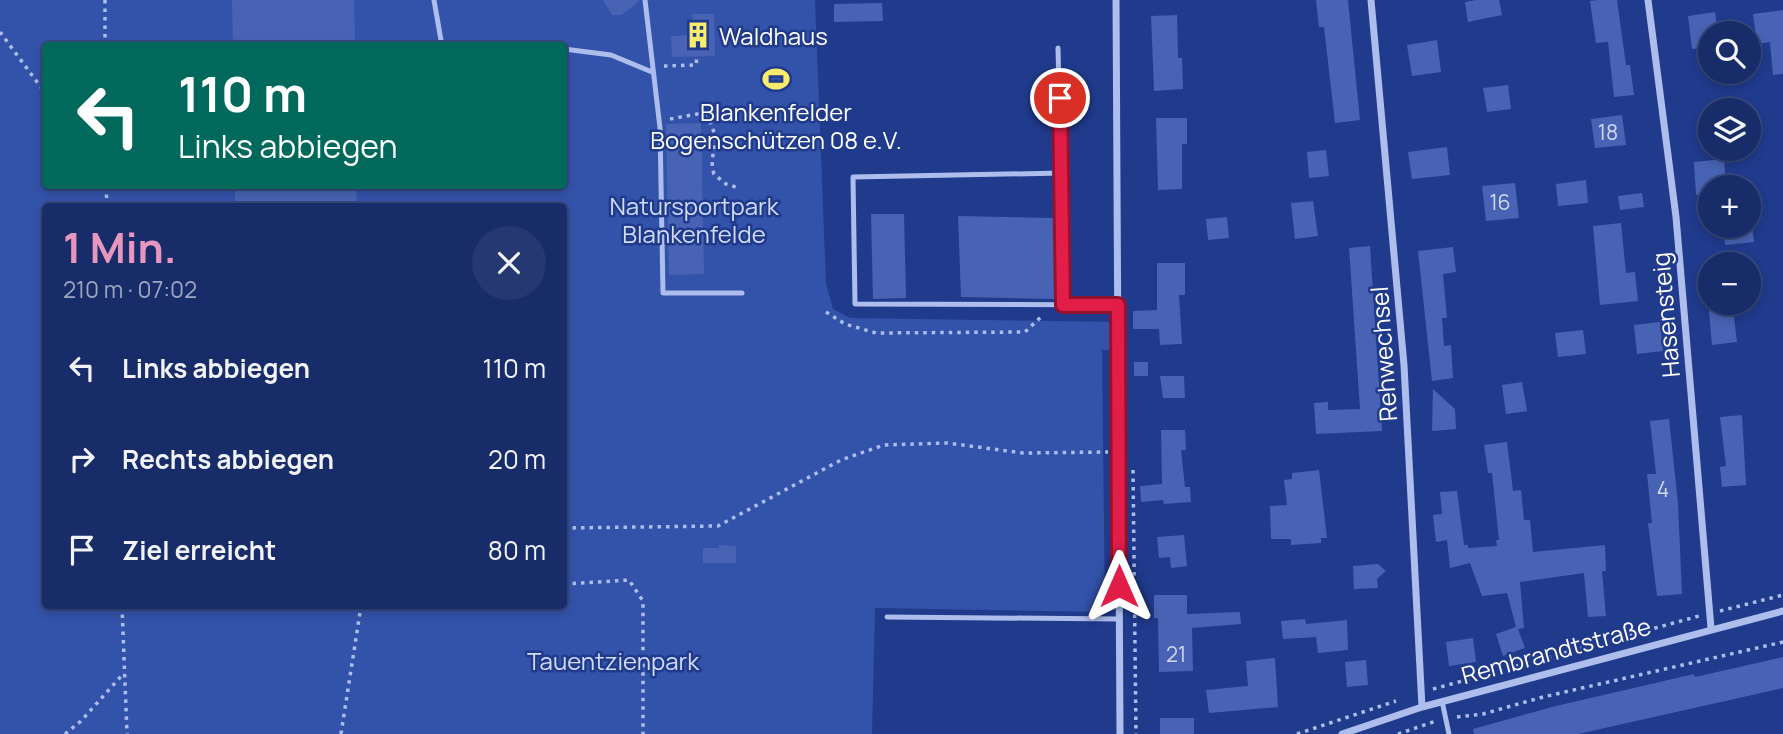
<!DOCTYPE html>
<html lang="de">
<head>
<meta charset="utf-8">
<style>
	:root { --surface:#182c69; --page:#253871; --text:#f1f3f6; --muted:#9fa7c0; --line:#36487d; --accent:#e797bd }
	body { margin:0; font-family:Manrope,sans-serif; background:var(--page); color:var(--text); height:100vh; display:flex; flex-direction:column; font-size:26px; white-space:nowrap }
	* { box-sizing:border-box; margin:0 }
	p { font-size:23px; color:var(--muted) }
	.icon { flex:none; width:38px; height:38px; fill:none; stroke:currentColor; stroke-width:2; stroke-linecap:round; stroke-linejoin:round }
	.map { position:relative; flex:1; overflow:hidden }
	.panel { position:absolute; left:42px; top:203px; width:525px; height:406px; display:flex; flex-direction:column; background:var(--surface); border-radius:7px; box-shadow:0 4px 10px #0003,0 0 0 2px var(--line) }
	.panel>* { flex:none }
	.banner { position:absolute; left:42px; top:42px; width:525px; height:147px; border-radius:7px; box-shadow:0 4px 10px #0003,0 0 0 2px var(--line); background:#00695c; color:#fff; overflow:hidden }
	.buttons { position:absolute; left:1698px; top:21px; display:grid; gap:14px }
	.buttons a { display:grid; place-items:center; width:63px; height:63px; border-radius:50%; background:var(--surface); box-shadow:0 4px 10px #0003,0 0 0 2px var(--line); font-size:35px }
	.pin { position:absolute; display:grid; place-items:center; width:60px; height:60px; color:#fff; margin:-30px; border:4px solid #fff; border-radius:50%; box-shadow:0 2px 7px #0007 }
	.me { position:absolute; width:77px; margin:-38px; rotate:0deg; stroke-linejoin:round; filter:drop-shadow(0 0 5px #0008) }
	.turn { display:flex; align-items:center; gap:24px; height:147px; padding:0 21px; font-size:32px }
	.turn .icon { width:91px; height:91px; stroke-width:2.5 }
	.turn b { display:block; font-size:49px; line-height:60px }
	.round { display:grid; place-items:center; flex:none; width:74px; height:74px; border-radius:37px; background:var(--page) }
	.overview { display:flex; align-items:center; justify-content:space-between; height:119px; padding:0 21px }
	h1 { font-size:42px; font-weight:700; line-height:52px; color:var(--accent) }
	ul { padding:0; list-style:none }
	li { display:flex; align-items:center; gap:21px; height:91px; padding:0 21px }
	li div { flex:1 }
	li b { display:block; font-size:26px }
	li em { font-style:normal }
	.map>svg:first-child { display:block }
	.green { fill:#3352a9; fill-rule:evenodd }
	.building { fill:#4863b3 }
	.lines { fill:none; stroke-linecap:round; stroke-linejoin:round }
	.path { stroke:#adbdec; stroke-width:3.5; stroke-dasharray:3.5 5; stroke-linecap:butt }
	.service { stroke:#adbdec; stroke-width:5 }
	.minor { stroke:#adbdec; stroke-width:7 }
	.route-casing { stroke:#92132f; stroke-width:18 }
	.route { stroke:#e11d48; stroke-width:12 }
	.labels { text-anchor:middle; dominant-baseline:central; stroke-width:5; stroke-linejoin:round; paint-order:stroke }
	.number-label { font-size:21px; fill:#d1d8ec }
	.poi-label { font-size:24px; fill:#fff; stroke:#203a8c; text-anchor:start }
	.park-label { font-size:24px; fill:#d2dcf9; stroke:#203a8c }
	.street-label { font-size:24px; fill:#fff; stroke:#203a8c }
</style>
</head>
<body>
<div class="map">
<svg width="1783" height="734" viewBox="0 0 1783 734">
	<rect width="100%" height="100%" fill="#203a8c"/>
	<path class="green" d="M0,0h815l11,283 7,26 17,9 269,4 1,28h-18l3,262 -230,-4 -3,126h-872zM46,46h518v140h-518zM46,206h518v400h-518z"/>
	<path class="building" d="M232,0h122l1,44 -122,2z
		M603,0h37l-18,15h-10z
		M1316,0h32l12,120 -25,3 -11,-96h-5z
		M1476,0h23l3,15 -34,7 -3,-20z
		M1598,0h19l9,65h4l4,30 -20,2 -6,-55 -12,1 -6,-42z
		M882,3l1,18 -49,1v-18z
		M1783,10v64l-10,1 -3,-33 -13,2 -4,-30z
		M1715,12l3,21h-8v14l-18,2 -4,-33z
		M692,14h22l1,42 -43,1 -1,-21 22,-1z
		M1177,15l1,43h4l1,31 -29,2 -3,-75z
		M1437,40l4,32 -29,4 -5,-31z
		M1508,85l3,24 -24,3 -4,-24z
		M1622,115l4,30 -31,3 -4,-29z
		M1156,118h31v26h-5v45l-24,1z
		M701,123l3,151 -35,1 -3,-151z
		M1447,147l3,28 -38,4 -4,-27z
		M1326,150l3,26 -20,2 -2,-26z
		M1724,159l2,28h-16v7l-14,1 -2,-33z
		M1586,180l2,23 -30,3 -2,-22z
		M1515,183l4,35 -33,3 -4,-35z
		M356,186l1,20h-122v-18z
		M1642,193l2,14 -24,3 -2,-14z
		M1313,201l5,35 -23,3 -4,-36z
		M871,214h33l2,84 -33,1z
		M958,216l96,2 2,81 -95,-2z
		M1227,217l2,21 -21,2 -2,-21z
		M1621,223l5,50 9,-1 3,29 -38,4 -7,-79z
		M1723,226h29l2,16 -29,3z
		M1370,246l12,185 -66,3 -2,-31 14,-1v8l32,-1 -11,-161z
		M1453,247l3,25 -13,2 4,44h-5l2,28 7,-1 2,33 -21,3 -14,-130z
		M1157,263h28v32h-6l3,49 -22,1 -1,-16h-26v-18l24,-1z
		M1733,309l4,33 -25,3 -3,-34z
		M1660,322l3,29 -26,3 -3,-29z
		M1583,330l3,24 -28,3 -3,-24z
		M1134,362h14v14h-14z
		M1160,376h24l1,22h-22z
		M1522,382l5,29 -21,3 -4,-29z
		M1433,389l22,20 1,20 -24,2z
		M1742,415l4,70 -24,2 -2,-20 6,-1 -6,-49z
		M1669,419l9,84 4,91 -25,2 -9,-73h4l-5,-49h9l-6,-53z
		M1161,430h24l1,20h-5l4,37h5l1,15 -27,2 -1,-4 -22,2 -1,-16 22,-2z
		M1507,442l6,49 8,-1 3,30h6l3,32 72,-7 1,26h-4l4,45 -18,1 -4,-44 -64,9 4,46 -6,1 7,19 -22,8 -7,-22 20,-7 -9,-34 -25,3 -12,-33 -20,5 -3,-28 -11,2 -3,-27 9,-1 -2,-22 17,-1 7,54h4v3l29,-2 -1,-6h3l-7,-67h-4l-4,-28z
		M1319,470l8,68h-6v5l-30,2v-6h-20l-1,-33 17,-1 -3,-25 8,-1v-6z
		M1184,535l3,31 -16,2 -1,-11 -11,1 -2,-21z
		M719,545l17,1v17h-33v-15h16z
		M1378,564l8,7 -9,8 1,9 -24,1 -1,-23z
		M1154,595h33v19l53,-2 1,12 -49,4 1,43 -34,1 -1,-54h-4z
		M1305,619l1,5 41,-4 1,30 -30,3 -2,-16 -33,2 -2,-18z
		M1473,638l3,24 -27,4 -3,-24z
		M1783,657v31l-205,46h-104l-1,-5 83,-23 138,-32 1,3z
		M1275,658l3,49 -69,6 -3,-23 42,-4 -2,-25z
		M1366,660l2,25 -21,2 -2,-25z
		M1160,718h34v16h-34z"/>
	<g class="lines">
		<path class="path" d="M105,0v46
			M0,32l46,62
			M664,66l32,-1 1,-8
			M670,119l27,-5 10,3c17,27 0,36 7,57l12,10 13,4
			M106,186l1,20
			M826,312l19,12 31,9 149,-1 18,-17
			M1133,470l3,264
			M564,528l154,-2 123,-66 43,-15 63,-2 76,10 85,-1
			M564,584l65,-4 14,21v133
			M122,606l5,128
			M1720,611l63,-16
			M1433,689l266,-73
			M1457,717l26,-3 60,-17 240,-55
			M65,734l16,-13 43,-48
			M341,734l20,-128
			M1297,734l99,-33
			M1398,734l38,-13"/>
		<path class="service" d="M434,0l8,46
			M645,0l15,128 3,165h79
			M1058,48l6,257
			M564,49l47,6 41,17
			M1062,173l-209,4 2,127 263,1
			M887,617l232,2
			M1442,701l7,33"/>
		<path class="minor" d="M1116,0l4,734
			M1371,0l33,365 18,342
			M1648,0l28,217 35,411
			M1342,734l80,-27 361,-96"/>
	</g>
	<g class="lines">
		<g class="route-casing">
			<path id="route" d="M1060,98l3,207h55l1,281"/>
		</g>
		<use href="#route" class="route"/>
	</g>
	<defs>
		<g id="building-bare" transform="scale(2.1)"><path d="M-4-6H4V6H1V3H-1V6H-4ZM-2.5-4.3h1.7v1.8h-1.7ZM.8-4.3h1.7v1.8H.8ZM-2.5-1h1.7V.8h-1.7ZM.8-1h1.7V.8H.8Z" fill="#f9ec6d" stroke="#203a8c" stroke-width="2.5" paint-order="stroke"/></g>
		<g id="stadium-bare" transform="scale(2.1)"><path d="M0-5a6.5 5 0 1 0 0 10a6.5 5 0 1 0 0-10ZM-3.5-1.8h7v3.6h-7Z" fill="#f9ec6d" stroke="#203a8c" stroke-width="2.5" paint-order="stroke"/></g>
	</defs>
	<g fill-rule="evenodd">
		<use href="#building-bare" x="698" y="35"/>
		<use href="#stadium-bare" x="776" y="79"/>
	</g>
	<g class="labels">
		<g class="number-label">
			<text x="1608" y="132">18</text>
			<text x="1500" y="202">16</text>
			<text x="1663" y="489">4</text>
			<text x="1176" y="654">21</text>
		</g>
		<g class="poi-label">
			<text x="719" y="35">Waldhaus</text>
			<text x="776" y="111" text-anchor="middle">Blankenfelder<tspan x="776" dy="28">Bogenschützen 08 e.V.</tspan></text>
		</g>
		<g class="park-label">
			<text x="694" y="205">Natursportpark<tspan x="694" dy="28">Blankenfelde</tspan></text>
			<text x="613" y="660">Tauentzienpark</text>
		</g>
		<g class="street-label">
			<text transform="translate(1665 315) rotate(-95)">Hasensteig</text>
			<text transform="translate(1383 354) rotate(-94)">Rehwechsel</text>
			<text transform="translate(1556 650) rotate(-15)">Rembrandtstraße</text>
		</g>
	</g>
</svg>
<div class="buttons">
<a><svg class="icon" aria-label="search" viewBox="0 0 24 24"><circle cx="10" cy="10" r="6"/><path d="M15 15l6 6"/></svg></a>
<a><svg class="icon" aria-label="layers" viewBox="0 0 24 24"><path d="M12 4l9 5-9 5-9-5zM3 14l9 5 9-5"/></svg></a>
<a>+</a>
<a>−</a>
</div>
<div class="pin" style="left:1060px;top:98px;background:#d93025"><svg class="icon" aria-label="arrive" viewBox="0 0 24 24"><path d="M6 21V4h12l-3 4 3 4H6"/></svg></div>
<svg class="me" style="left:1119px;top:586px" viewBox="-20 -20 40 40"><path d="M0-17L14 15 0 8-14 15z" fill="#e11d48" stroke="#fff" stroke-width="4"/></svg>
<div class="banner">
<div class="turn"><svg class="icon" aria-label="left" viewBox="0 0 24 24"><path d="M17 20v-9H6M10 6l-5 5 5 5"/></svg><div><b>110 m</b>Links abbiegen</div></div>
</div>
<section class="panel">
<div class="overview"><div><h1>1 Min.</h1><p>210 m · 07:02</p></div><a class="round"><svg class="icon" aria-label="close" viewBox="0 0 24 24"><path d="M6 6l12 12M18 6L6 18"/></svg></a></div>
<ul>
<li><svg class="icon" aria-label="left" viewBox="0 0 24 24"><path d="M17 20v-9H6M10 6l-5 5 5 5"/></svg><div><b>Links abbiegen</b></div><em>110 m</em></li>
<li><svg class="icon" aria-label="right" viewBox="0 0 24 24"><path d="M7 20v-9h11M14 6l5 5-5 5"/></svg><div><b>Rechts abbiegen</b></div><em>20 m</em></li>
<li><svg class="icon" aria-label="arrive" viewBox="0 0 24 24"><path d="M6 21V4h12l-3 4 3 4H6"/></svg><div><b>Ziel erreicht</b></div><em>80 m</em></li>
</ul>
</section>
</div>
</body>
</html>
